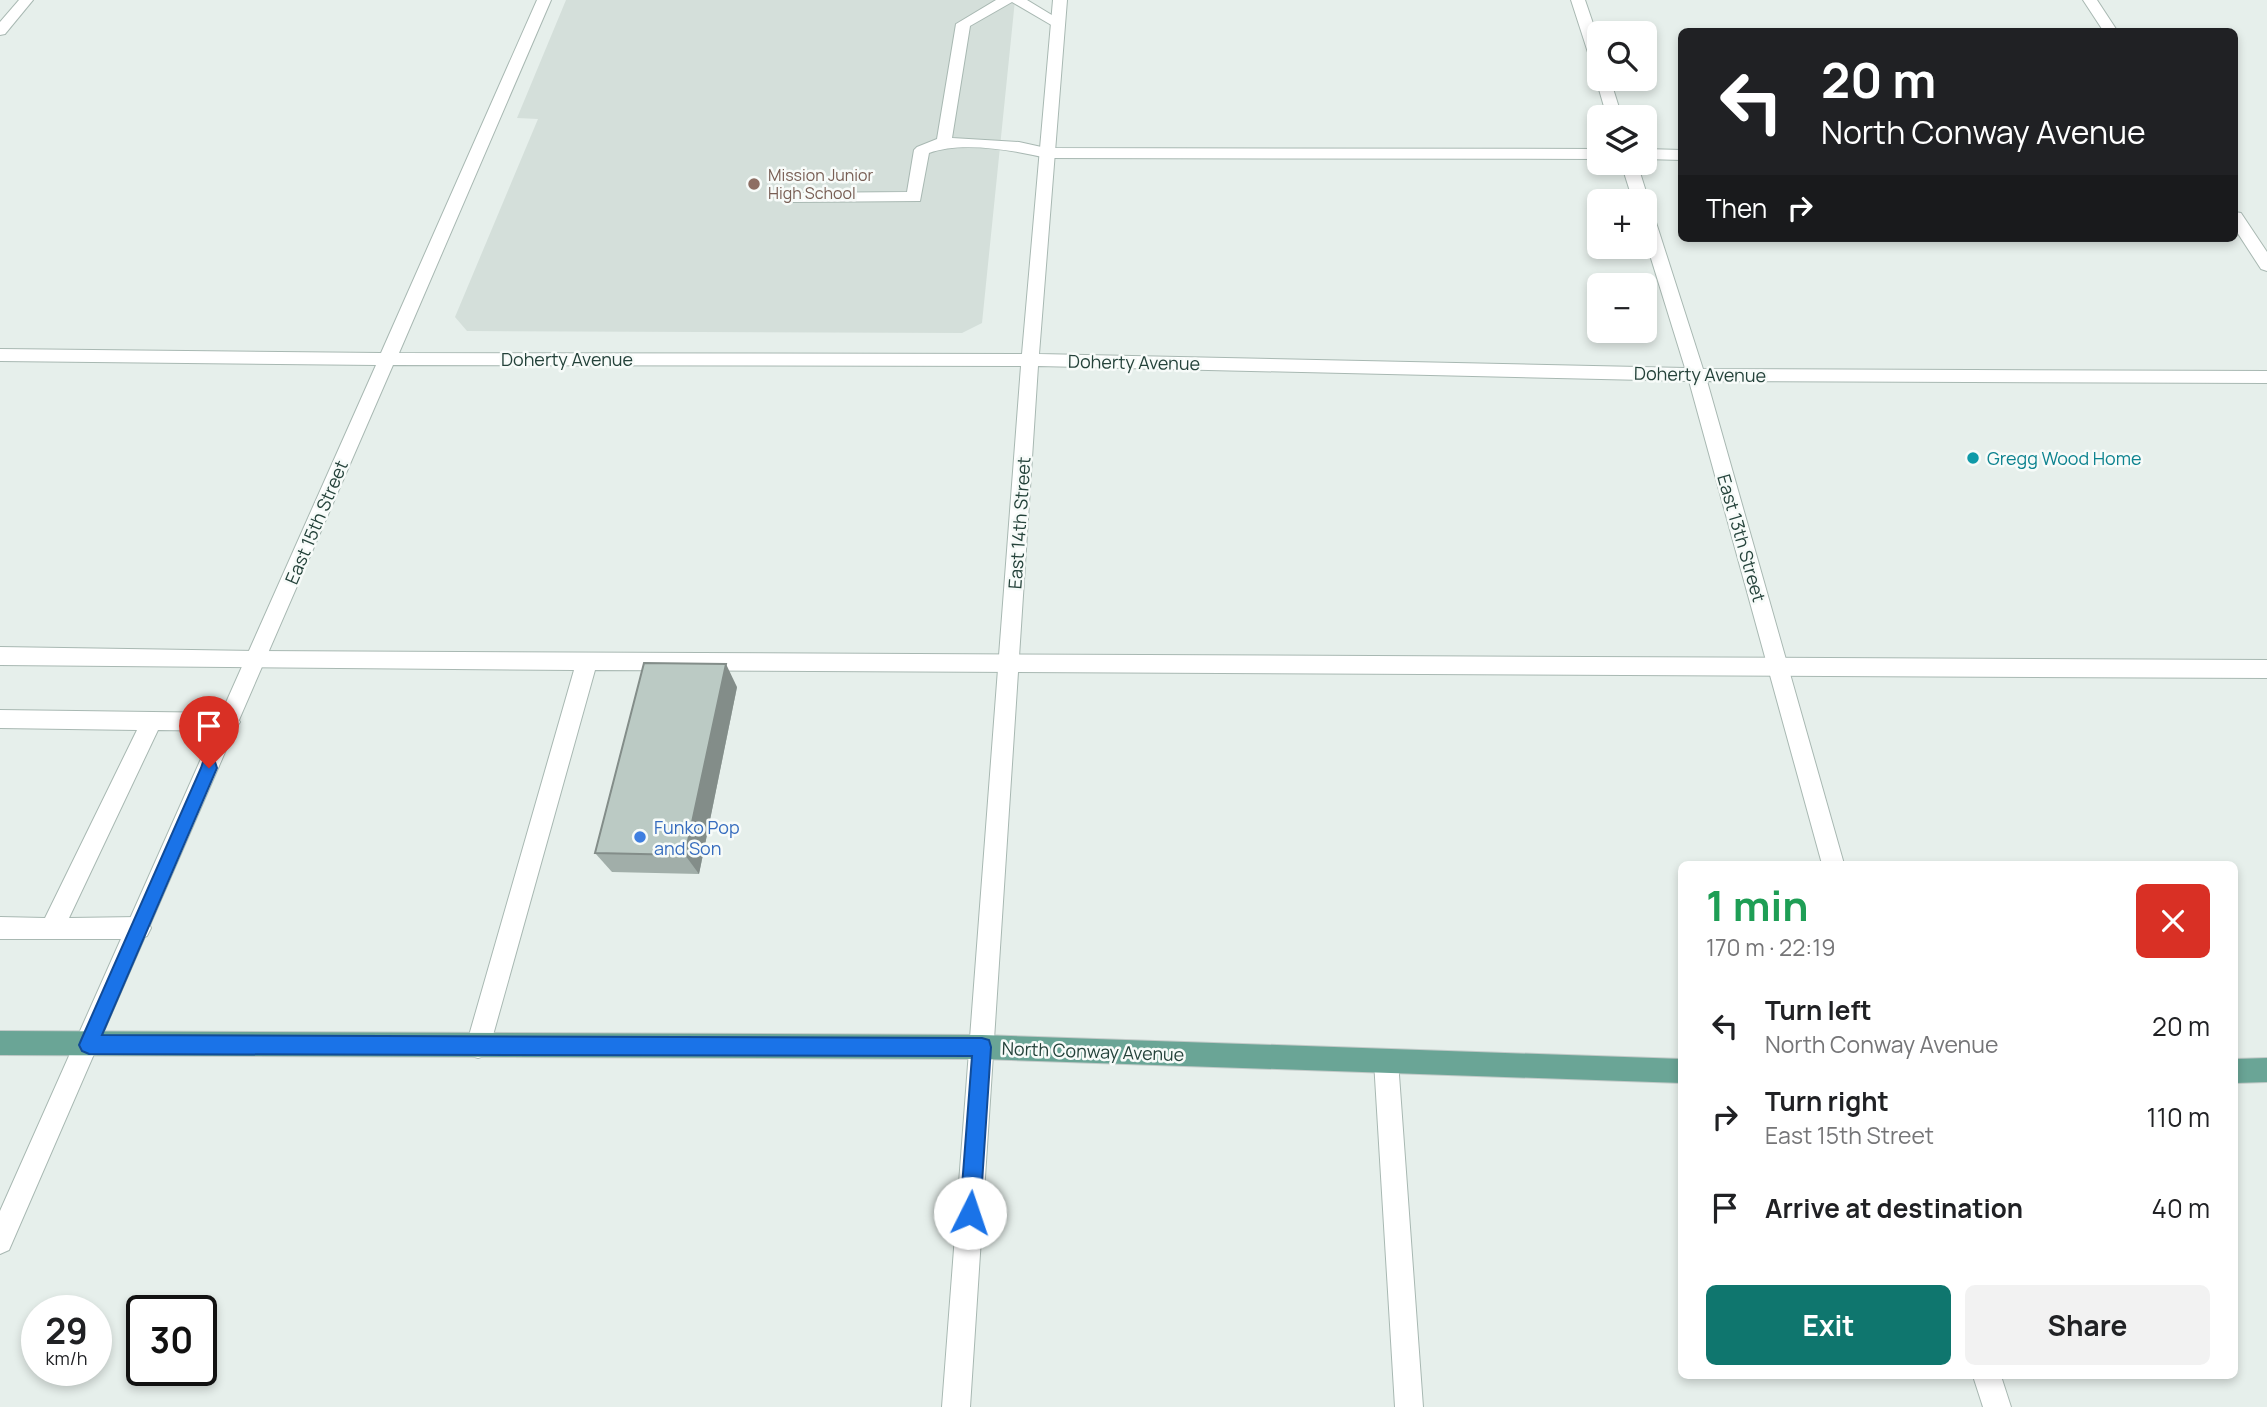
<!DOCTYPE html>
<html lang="en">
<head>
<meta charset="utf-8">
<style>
	:root { --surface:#fff; --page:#f2f2f2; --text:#202124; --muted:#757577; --accent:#0f766e }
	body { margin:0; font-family:Manrope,sans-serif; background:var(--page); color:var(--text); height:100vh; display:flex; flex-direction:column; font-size:26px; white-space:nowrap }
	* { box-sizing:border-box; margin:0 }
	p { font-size:23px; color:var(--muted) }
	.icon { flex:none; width:38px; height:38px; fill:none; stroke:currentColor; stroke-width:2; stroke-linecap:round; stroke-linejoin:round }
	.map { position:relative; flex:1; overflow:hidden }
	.sheet { position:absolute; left:1678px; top:861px; width:560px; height:518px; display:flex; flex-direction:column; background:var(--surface); border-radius:10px; box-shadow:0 4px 10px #0003 }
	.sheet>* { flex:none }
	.banner { position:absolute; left:1678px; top:28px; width:560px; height:214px; border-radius:10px; box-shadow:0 4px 10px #0003; background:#202124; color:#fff; overflow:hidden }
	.fabs { position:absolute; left:1587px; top:21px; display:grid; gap:14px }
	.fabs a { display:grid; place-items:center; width:70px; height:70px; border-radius:10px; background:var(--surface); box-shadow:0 4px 10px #0003; font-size:35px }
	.speed { position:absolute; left:21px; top:1295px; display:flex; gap:14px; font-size:35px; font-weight:700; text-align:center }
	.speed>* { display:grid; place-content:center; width:91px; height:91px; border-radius:50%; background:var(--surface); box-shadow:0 4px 10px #0003; line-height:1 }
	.speed small { font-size:18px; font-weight:400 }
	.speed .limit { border:4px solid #111; border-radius:10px; background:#fff; color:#111 }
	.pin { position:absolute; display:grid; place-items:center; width:60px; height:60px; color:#fff; margin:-72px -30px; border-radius:50% 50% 50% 0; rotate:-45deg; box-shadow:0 0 7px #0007 }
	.pin .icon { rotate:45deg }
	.me { position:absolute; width:77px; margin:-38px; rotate:4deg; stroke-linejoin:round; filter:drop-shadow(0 0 5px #0008) }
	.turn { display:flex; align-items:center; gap:24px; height:147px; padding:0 28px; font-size:32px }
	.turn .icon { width:91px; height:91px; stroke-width:2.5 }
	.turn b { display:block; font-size:49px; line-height:60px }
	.then { display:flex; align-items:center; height:66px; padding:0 28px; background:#0003; gap:14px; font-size:26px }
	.round { display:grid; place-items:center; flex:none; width:74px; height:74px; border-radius:10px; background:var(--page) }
	.headline { display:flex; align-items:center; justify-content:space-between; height:119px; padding:0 28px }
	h1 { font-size:42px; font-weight:700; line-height:52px; color:#1e9e55 }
	.action { display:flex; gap:14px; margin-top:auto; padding:14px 28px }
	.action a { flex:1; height:80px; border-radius:10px; background:var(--accent); color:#fff; font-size:28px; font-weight:700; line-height:80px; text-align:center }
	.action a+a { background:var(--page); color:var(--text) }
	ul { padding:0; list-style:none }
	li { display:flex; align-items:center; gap:21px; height:91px; padding:0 28px }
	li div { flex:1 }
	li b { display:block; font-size:26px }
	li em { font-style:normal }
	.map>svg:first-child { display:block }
	.built { fill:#d4dfda }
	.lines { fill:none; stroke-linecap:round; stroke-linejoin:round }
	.service-casing { stroke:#a8b8b2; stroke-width:2 }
	.minor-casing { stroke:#a8b8b2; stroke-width:2 }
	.tertiary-casing { stroke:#a8b8b2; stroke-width:2 }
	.primary-casing { stroke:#c2cac8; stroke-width:2 }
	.service { fill:#fff; fill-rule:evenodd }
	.minor { fill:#fff; fill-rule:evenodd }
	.tertiary { fill:#fff; fill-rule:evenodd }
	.primary { fill:#6aa596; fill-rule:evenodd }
	.wall { fill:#a1aea9 }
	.shaded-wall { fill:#838d89 }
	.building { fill:#bbcac4; stroke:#838d89; stroke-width:2 }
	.route { fill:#1a73e8; stroke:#114b97; stroke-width:2 }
	.education-dot { fill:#8d6e63; stroke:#f7fbf9; stroke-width:2.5 }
	.culture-dot { fill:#0f9aa8; stroke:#f7fbf9; stroke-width:2.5 }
	.shop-dot { fill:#3f7fe0; stroke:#f7fbf9; stroke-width:2.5 }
	.labels { text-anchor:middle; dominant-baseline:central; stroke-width:5; stroke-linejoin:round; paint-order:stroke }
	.far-education-label { font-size:16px; fill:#785e54; stroke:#f7fbf9; text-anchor:start }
	.street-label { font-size:18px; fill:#24423a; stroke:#f7fbf9 }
	.culture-label { font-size:18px; fill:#0d838f; stroke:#f7fbf9; text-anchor:start }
	.shop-label { font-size:18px; fill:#366cbe; stroke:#f7fbf9; text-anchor:start }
</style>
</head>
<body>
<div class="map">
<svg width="2267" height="1407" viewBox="0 0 2267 1407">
	<rect width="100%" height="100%" fill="#e6efeb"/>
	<path class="built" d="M566,0h449l-33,323 -20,10 -495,-2 -12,-14 83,-198 -21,-1z"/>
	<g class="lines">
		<g class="service-casing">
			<path id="service" d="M996,0h31l38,23 -2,3h-10l-41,-24 -42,24 -18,112 67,4 27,6 554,1v10l-554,-1c-33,-8 -85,-17 -117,-5l-9,48 -131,1 -2,-4 2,-4 6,-1 112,-1 7,-42 3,-3 20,-8 19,-115z
				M1645,149l37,1v10l-37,-1z
				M0,647l256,4 2011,9v18l-1672,-8 -105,376 -3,9 -9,3 -9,-3 -3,-9 108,-376 -574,-5z
				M0,710l229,3 7,3 4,6 -4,6 -7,3 -71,-1 -89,188 70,-1 8,3 4,8 -4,8 -8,3h-139v-22l45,1 92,-188 -137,-2z
				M1386,1049l9,3 3,9 25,346h-28l-21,-346 3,-9z"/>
		</g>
		<g class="minor-casing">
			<path id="minor" d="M537,0h14l-152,353 623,1 31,-354h14l-28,354 646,14 -40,-129v-31l8,5 50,156 564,2v12l-560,-2 137,483h-22l-133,-483 -651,-15 -68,1041h-28l79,-1041 -628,-1 -384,885 -9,4v-43l376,-846 -376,-4v-12l381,4z
				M1571,0h14l15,44v28l-7,-4z
				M2083,0h14l21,32h-14z
				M1600,75v4h10l12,38h-15l-11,-38z
				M1621,163h16l12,38 -2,4 -2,-4h-12z
				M2235,212l6,1 26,39v19l-6,-2 -26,-40z
				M1973,1376h28l10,31h-28z"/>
		</g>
		<g class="tertiary-casing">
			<path id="tertiary" d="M19,0h14l-28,34 -5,1v-13z"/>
		</g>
		<g class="primary-casing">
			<path id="primary" d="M0,1031l982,4 700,24v24l-700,-24 -982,-4z
				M2267,1058v24l-32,1v-24z"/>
		</g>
		<use href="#service" class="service"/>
		<use href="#minor" class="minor"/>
		<use href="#tertiary" class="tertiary"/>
		<use href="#primary" class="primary"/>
	</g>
	<path class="wall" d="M737,687l-38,187 -87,-2 -17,-19z"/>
	<path class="shaded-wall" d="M726,664l11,23 -38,187 -14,-19z"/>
	<path class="building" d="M644,663l82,1 -41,191 -90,-2z"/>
	<path class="route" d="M209,760l6,2 2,6 -115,267 880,3 7,2 2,7 -11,166 -3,7 -7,3 -7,-3 -3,-7 12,-157 -883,-2 -7,-3 -3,-6 3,-7 119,-270 2,-6z"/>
	<circle class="education-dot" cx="754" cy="184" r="7"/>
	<circle class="culture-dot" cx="1973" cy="458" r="7"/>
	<circle class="shop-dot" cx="640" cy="837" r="7"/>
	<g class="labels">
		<g class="far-education-label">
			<text x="768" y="175">Mission Junior<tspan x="768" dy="18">High School</tspan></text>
		</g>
		<g class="street-label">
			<text x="567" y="359">Doherty Avenue</text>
			<text transform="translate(1134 362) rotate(1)">Doherty Avenue</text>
			<text transform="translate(1700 374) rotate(1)">Doherty Avenue</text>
			<text transform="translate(316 522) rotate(-67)">East 15th Street</text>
			<text transform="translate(1019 523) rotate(-86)">East 14th Street</text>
			<text transform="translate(1742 538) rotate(74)">East 13th Street</text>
			<text transform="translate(1093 1051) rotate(2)">North Conway Avenue</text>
		</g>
		<g class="culture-label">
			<text x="1987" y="458">Gregg Wood Home</text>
		</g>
		<g class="shop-label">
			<text x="654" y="827">Funko Pop<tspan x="654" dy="21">and Son</tspan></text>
		</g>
	</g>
</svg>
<div class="fabs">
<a><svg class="icon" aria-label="search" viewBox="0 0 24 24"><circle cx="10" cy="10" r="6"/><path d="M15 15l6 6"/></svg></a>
<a><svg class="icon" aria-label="layers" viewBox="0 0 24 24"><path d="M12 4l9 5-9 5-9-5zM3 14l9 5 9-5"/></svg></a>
<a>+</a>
<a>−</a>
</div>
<div class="speed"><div>29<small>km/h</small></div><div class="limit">30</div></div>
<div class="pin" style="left:209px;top:768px;background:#d93025"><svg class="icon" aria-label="arrive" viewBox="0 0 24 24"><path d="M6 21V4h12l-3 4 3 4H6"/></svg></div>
<svg class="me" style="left:970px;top:1213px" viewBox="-20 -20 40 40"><circle r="19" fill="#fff"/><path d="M0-13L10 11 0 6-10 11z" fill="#1a73e8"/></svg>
<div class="banner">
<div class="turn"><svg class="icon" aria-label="left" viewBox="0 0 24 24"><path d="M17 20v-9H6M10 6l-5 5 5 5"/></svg><div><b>20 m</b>North Conway Avenue</div></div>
<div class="then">Then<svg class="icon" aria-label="right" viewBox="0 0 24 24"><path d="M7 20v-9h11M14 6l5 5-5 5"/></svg></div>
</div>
<section class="sheet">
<div class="headline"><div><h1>1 min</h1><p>170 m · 22:19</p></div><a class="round" style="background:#d93025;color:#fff"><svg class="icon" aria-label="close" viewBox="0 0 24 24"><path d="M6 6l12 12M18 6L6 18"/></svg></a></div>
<ul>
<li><svg class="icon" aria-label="left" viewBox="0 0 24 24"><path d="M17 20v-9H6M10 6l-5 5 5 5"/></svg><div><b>Turn left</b><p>North Conway Avenue</p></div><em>20 m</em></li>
<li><svg class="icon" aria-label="right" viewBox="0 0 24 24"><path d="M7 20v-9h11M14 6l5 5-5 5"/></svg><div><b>Turn right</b><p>East 15th Street</p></div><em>110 m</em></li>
<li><svg class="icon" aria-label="arrive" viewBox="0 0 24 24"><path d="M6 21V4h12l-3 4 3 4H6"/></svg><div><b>Arrive at destination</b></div><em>40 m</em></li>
</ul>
<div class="action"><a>Exit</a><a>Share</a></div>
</section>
</div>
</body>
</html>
